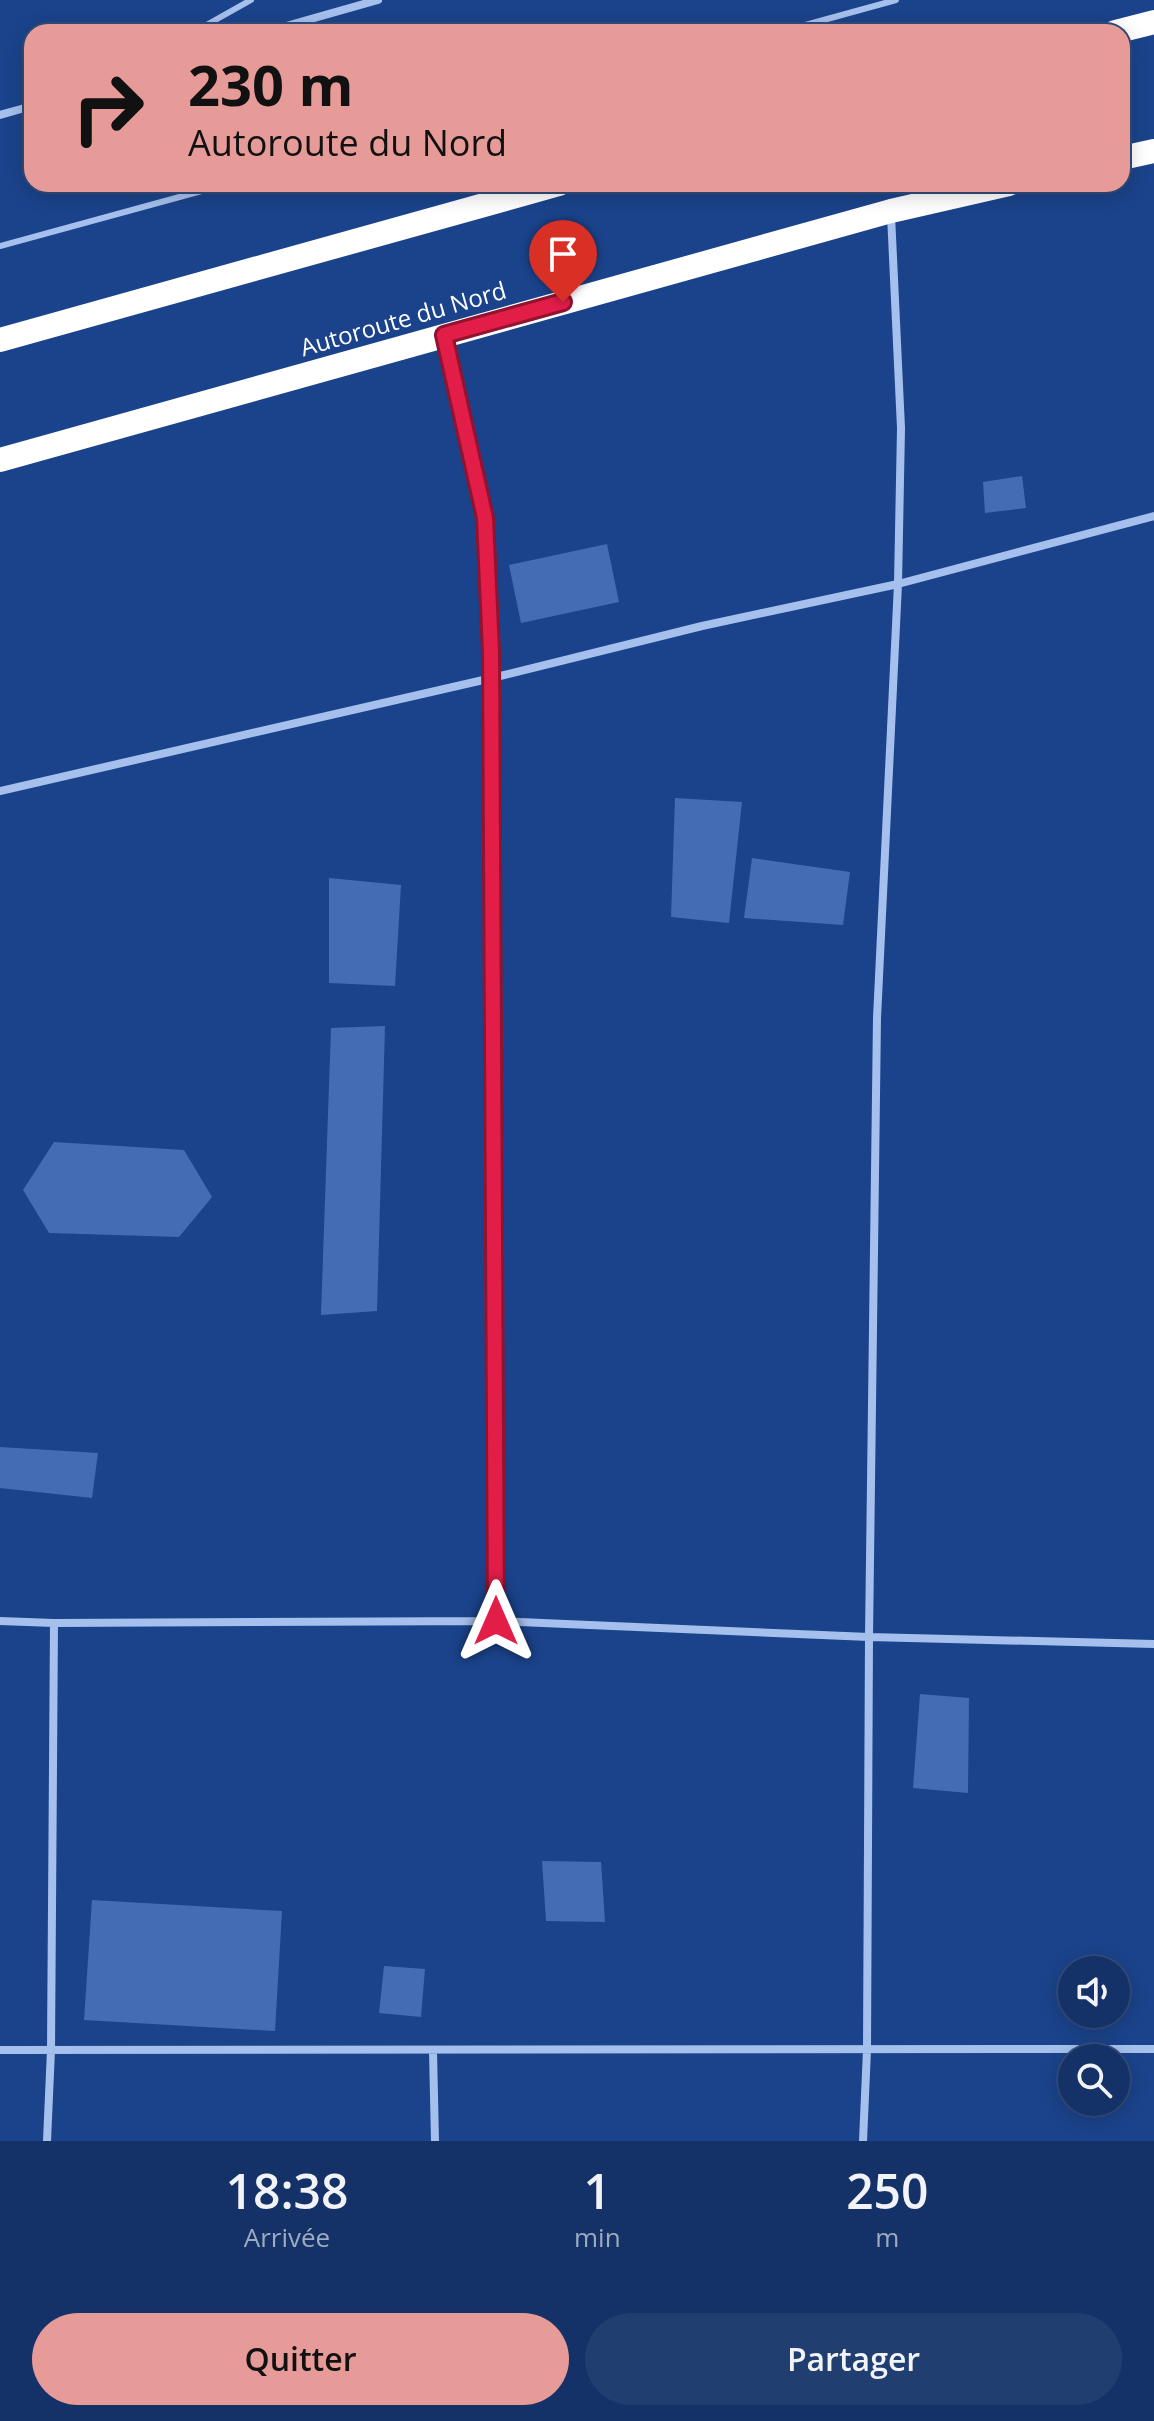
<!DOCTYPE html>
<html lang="fr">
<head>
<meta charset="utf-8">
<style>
	:root { --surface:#143268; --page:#213e71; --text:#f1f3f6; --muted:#9daac0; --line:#334d7c; --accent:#e69b98 }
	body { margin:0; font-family:"Open Sans",sans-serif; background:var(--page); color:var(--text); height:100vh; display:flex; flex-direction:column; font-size:30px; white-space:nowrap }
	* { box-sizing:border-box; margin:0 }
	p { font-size:26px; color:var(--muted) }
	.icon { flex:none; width:44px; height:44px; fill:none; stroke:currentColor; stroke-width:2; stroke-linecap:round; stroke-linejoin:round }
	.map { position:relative; height:2141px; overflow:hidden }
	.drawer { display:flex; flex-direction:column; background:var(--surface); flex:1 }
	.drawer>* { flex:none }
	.top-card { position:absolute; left:24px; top:24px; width:1106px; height:168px; border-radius:24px; box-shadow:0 4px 20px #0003,0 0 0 2px var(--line); background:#e69b98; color:#111; overflow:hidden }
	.tools { position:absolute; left:1058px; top:1956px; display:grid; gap:16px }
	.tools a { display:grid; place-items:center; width:72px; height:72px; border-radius:50%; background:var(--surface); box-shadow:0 4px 20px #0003,0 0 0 2px var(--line); font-size:40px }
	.pin { position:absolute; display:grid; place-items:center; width:68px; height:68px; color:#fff; margin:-82px -34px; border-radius:50% 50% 50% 0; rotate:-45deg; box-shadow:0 0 8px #0007 }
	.pin .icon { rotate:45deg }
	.me { position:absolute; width:88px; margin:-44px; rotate:0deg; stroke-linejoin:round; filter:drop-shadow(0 0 6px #0008) }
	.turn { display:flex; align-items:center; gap:28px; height:168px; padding:0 32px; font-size:36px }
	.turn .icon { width:104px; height:104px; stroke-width:2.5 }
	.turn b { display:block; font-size:56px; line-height:68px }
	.eta { display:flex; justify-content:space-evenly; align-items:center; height:136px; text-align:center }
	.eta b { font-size:48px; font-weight:600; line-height:56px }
	.action { display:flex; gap:16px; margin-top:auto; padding:16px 32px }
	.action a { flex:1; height:92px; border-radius:48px; background:var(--accent); color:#111; font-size:32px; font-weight:600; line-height:92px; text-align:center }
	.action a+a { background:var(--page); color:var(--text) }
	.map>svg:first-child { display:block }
	.building { fill:#436cb4 }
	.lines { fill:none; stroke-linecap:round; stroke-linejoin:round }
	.lane { stroke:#a6c0ed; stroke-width:6 }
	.street { stroke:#a6c0ed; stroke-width:8 }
	.highway { stroke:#fff; stroke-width:24 }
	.route-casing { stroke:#92132f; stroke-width:20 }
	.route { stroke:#e11d48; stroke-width:14 }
	.labels { text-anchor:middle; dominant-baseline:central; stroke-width:8; stroke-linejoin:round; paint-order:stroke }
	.street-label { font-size:24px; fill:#fff; stroke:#1b438b }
</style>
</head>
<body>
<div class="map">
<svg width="1154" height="2141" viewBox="0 0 1154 2141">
	<rect width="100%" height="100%" fill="#1b438b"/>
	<path class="building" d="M1022,476l4,32 -41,5 -2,-31z
		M607,544l12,58 -98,21 -12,-58z
		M675,798l67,4 -13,121 -58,-6z
		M752,858l98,14 -7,53 -99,-7z
		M329,878l72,7 -6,101 -66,-3z
		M385,1026l-8,285 -56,4 10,-287z
		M54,1142l130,8 28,47 -33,40 -130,-4 -26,-43z
		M0,1447l98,6 -6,45 -92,-10z
		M920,1694l49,4 -1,95 -55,-5z
		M542,1861l59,1 4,60 -59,-1z
		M92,1900l190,11 -7,120 -191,-11z
		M384,1966l41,3 -4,48 -42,-4z"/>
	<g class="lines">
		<path class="lane" d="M194,32l57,-32
			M780,32l116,-32
			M0,246l227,-62"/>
		<path class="street" d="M265,32l113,-32
			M0,115l32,-9
			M445,338l40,180 7,160 4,943
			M0,791l492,-113 210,-52 196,-42 256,-68
			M0,1621l54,2 442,-2 373,16 285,7
			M0,2050l1154,-1
			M433,2051l2,90
			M47,2141l4,-91 3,-427
			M863,2141l4,-91 2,-413 8,-619 21,-434 3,-156 -10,-213"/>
		<path class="highway" d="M1115,32l39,-10
			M1122,158l32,-7
			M0,340l559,-156
			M0,460l891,-249 118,-27"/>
	</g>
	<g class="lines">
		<g class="route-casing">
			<path id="route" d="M496,1621l-5,-969 -6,-134 -41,-183 119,-33"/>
		</g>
		<use href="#route" class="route"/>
	</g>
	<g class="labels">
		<g class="street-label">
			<text transform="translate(403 318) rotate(-16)">Autoroute du Nord</text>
		</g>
	</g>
</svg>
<div class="tools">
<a><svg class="icon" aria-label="sound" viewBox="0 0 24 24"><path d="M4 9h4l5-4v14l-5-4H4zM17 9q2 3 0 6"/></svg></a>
<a><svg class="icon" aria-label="search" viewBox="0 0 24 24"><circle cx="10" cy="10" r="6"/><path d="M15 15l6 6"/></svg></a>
</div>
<div class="pin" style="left:563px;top:302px;background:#d93025"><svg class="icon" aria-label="arrive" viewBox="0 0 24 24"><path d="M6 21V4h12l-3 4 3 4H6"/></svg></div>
<svg class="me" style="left:496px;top:1621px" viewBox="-20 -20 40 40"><path d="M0-17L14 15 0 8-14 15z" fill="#e11d48" stroke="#fff" stroke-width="4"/></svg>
<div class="top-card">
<div class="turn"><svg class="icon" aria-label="right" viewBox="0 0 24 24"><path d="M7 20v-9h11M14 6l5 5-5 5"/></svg><div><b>230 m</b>Autoroute du Nord</div></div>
</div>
</div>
<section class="drawer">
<div class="eta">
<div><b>18:38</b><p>Arrivée</p></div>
<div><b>1</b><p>min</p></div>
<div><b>250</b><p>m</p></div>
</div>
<div class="action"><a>Quitter</a><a>Partager</a></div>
</section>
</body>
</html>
